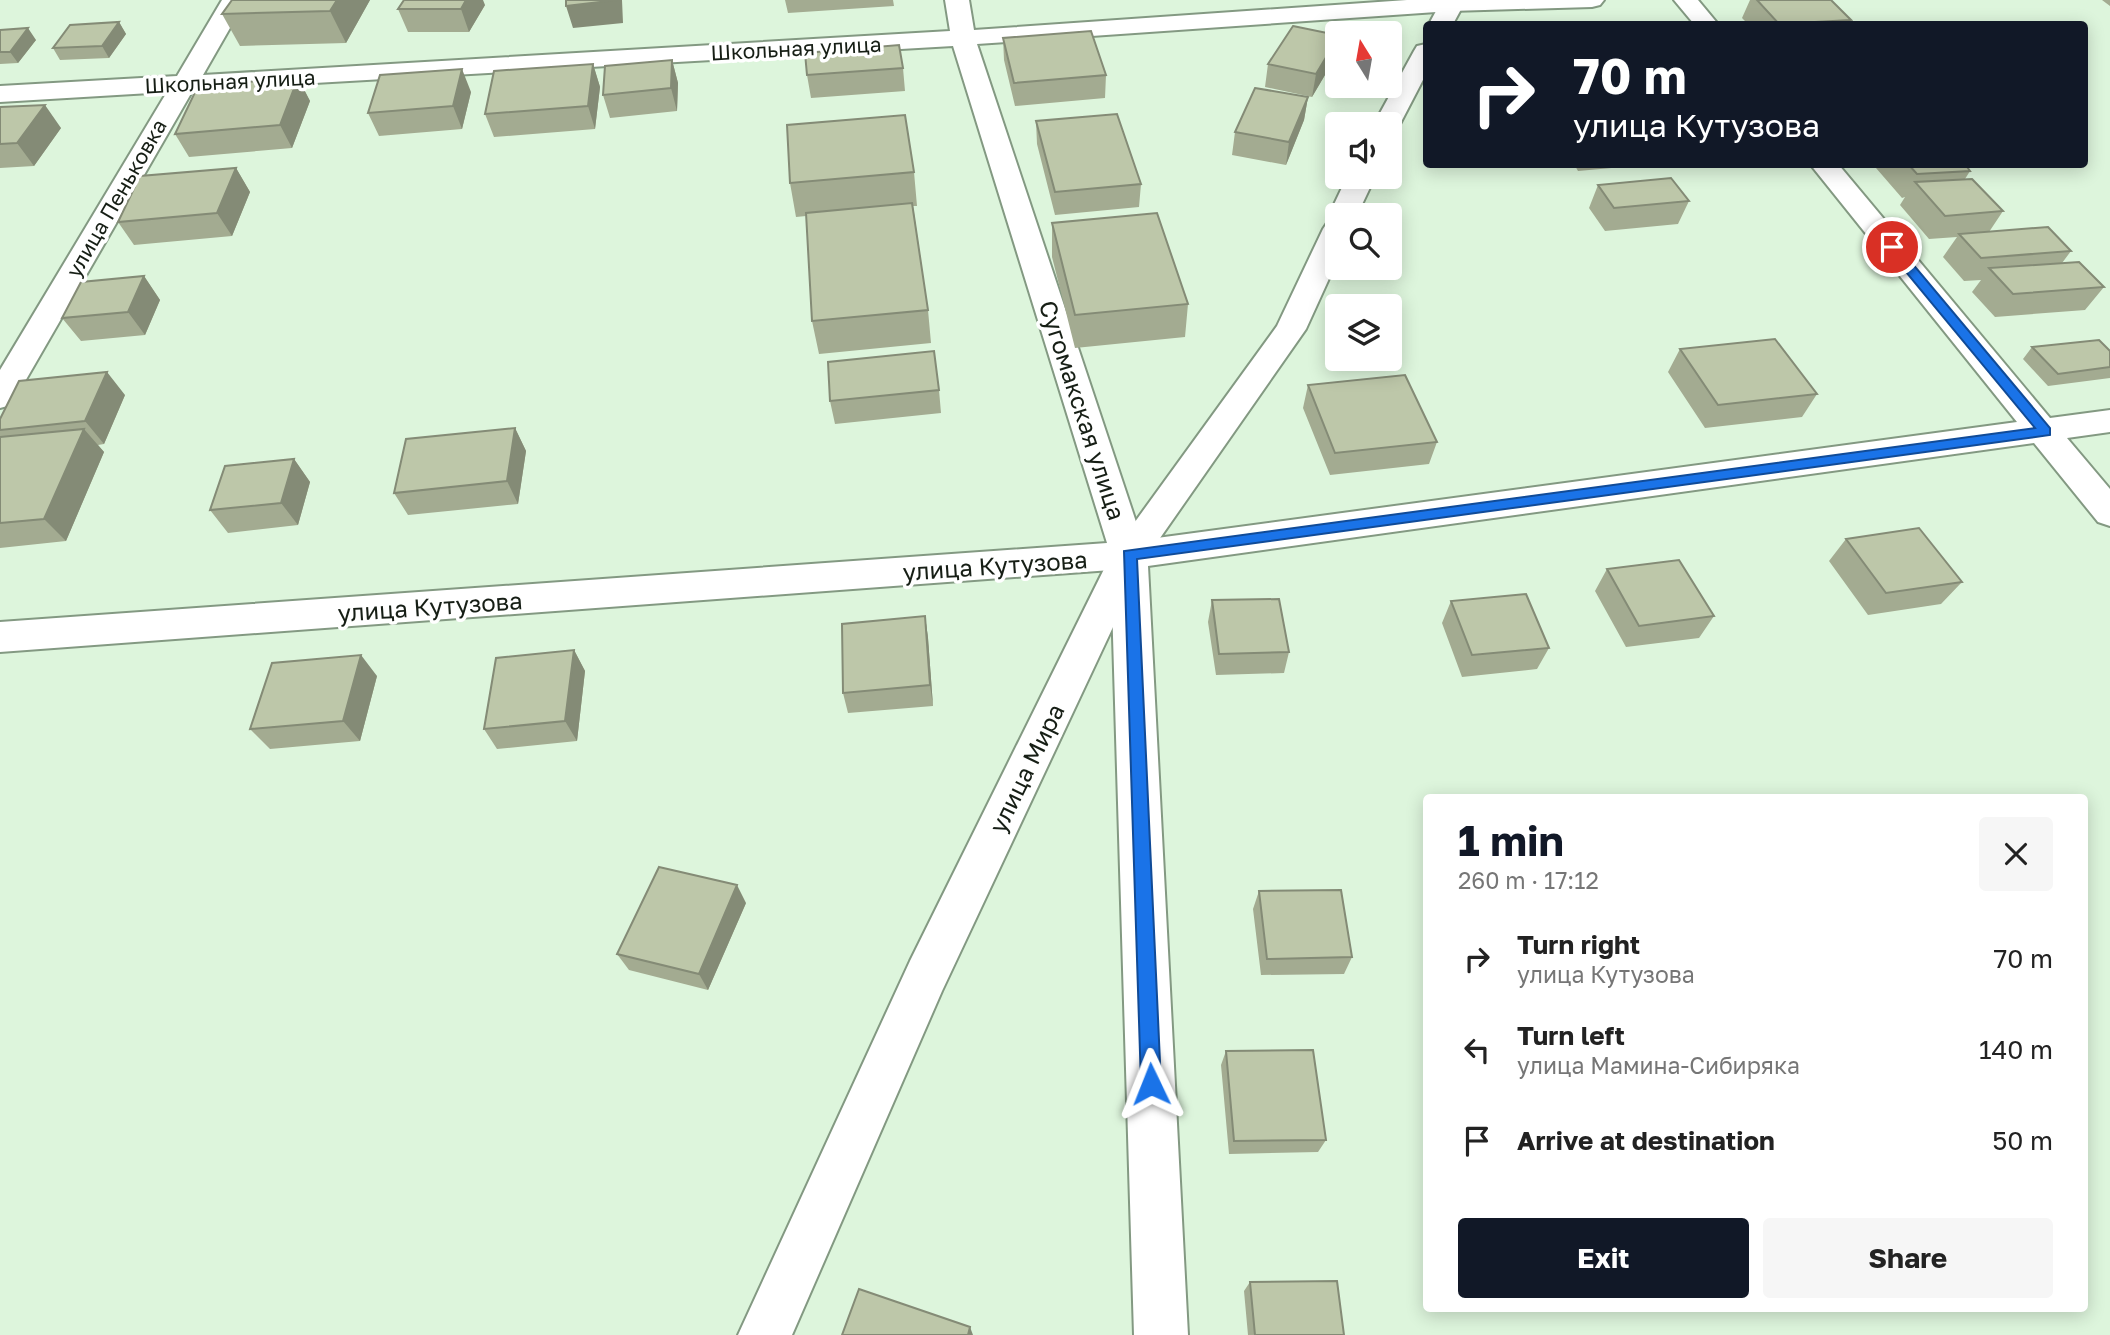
<!DOCTYPE html>
<html lang="en">
<head>
<meta charset="utf-8">
<style>
	:root { --surface:#fff; --page:#f6f6f6; --text:#222; --muted:#767676; --accent:#111827 }
	body { margin:0; font-family:"Golos Text",sans-serif; background:var(--page); color:var(--text); height:100vh; display:flex; flex-direction:column; font-size:26px; white-space:nowrap }
	* { box-sizing:border-box; margin:0 }
	p { font-size:23px; color:var(--muted) }
	.icon { flex:none; width:38px; height:38px; fill:none; stroke:currentColor; stroke-width:2; stroke-linecap:round; stroke-linejoin:round }
	.map { position:relative; flex:1; overflow:hidden }
	.sheet { position:absolute; left:1423px; top:794px; width:665px; height:518px; display:flex; flex-direction:column; background:var(--surface); border-radius:7px; box-shadow:0 4px 18px #0003 }
	.sheet>* { flex:none }
	.guide { position:absolute; left:1423px; top:21px; width:665px; height:147px; border-radius:7px; box-shadow:0 4px 18px #0003; background:#111827; color:#fff; overflow:hidden }
	.needle { width:46px; rotate:349deg }
	.tools { position:absolute; left:1325px; top:21px; display:grid; gap:14px }
	.tools a { display:grid; place-items:center; width:77px; height:77px; border-radius:7px; background:var(--surface); box-shadow:0 4px 18px #0003; font-size:35px }
	.pin { position:absolute; display:grid; place-items:center; width:60px; height:60px; color:#fff; margin:-30px; border:4px solid #fff; border-radius:50%; box-shadow:0 2px 7px #0007 }
	.me { position:absolute; width:77px; margin:-38px; rotate:358deg; stroke-linejoin:round; filter:drop-shadow(0 0 5px #0008) }
	.turn { display:flex; align-items:center; gap:24px; height:147px; padding:0 35px; font-size:32px }
	.turn .icon { width:91px; height:91px; stroke-width:2.5 }
	.turn b { display:block; font-size:49px; line-height:60px }
	.round { display:grid; place-items:center; flex:none; width:74px; height:74px; border-radius:7px; background:var(--page) }
	.overview { display:flex; align-items:center; justify-content:space-between; height:119px; padding:0 35px }
	h1 { font-size:42px; font-weight:700; line-height:52px; color:var(--accent) }
	.cta { display:flex; gap:14px; margin-top:auto; padding:14px 35px }
	.cta a { flex:1; height:80px; border-radius:7px; background:var(--accent); color:#fff; font-size:28px; font-weight:700; line-height:80px; text-align:center }
	.cta a+a { background:var(--page); color:var(--text) }
	ul { padding:0; list-style:none }
	li { display:flex; align-items:center; gap:21px; height:91px; padding:0 35px }
	li div { flex:1 }
	li b { display:block; font-size:26px }
	li em { font-style:normal }
	.map>svg:first-child { display:block }
	.lines { fill:none; stroke-linecap:round; stroke-linejoin:round }
	.minor-casing { stroke:#839982; stroke-width:4 }
	.major-casing { stroke:#839982; stroke-width:4 }
	.minor { fill:#fff; fill-rule:evenodd }
	.major { fill:#fff; fill-rule:evenodd }
	.wall { fill:#a3ab91 }
	.shaded-wall { fill:#848b76 }
	.building { fill:#bdc7a9; stroke:#848b76; stroke-width:2 }
	.route { fill:#1a73e8; stroke:#114b97; stroke-width:2 }
	.labels { text-anchor:middle; dominant-baseline:central; stroke-width:7; stroke-linejoin:round; paint-order:stroke }
	.far-street-label { font-size:21px; fill:#161e15; stroke:#fff }
	.street-label { font-size:24px; fill:#161e15; stroke:#fff }
</style>
</head>
<body>
<div class="map">
<svg width="2110" height="1335" viewBox="0 0 2110 1335">
	<rect width="100%" height="100%" fill="#ddf5dc"/>
	<g class="lines">
		<g class="minor-casing">
			<path id="minor" d="M222,0h24l-43,75 747,-44 -5,-31h24l5,30 433,-30h197l-4,5 -8,2 -141,4 -474,33 165,496 875,-118 -207,-258h28l212,254 60,-8v22l-43,6 43,51v37l-12,-4 -64,-79 -886,123 40,769h-54l-23,-765 -1111,82v-30l1107,-79 -154,-497 -760,44 -177,307 -5,8 -11,3v-38l167,-278 -167,10v-16l177,-10z
				M1674,0h24l20,24h-24z"/>
		</g>
		<g class="major-casing">
			<path id="major" d="M1442,0h24l-13,24h-24z
				M1426,44v30l-26,50 -10,7v-7h-16l40,-73 3,-5z
				M1347,177h28l-18,38h-20v46l-31,68 -162,232 -202,430 -150,344h-54l172,-374 201,-406 166,-229 46,-97 4,-6 7,-2 -5,-6z"/>
		</g>
		<use href="#minor" class="minor"/>
		<use href="#major" class="major"/>
	</g>
	<path class="wall" d="M232,0h138l-24,43 -106,3 -18,-32z
		M785,0h108l1,6 -106,7z
		M1750,0h81l20,20 -2,4h-101l-6,-6z
		M2102,0h8v6z
		M485,5l-16,27h-61l-10,-23z
		M119,22l7,12 -17,24 -49,2 -7,-12z
		M0,30l36,10 -18,23 -18,1z
		M1003,38l103,37 -1,23 -90,8 -11,-46z
		M1335,58l-23,39 -47,-10 3,-23z
		M672,60l6,23 -1,28 -67,7 -7,-23z
		M593,64l7,23 -5,42 -101,8 -9,-23z
		M903,68l2,23 -94,7 -4,-23z
		M298,78l12,23 -18,47 -103,9 -14,-23z
		M471,92l-9,37 -83,7 -11,-23z
		M1308,97l-4,23 -18,45 -54,-10 3,-23z
		M0,107l61,21 -27,38 -34,2z
		M1036,121l105,63 -2,23 -84,8 -18,-71z
		M1574,164h60v2l-56,5z
		M1878,164h87l5,7 -5,8 38,32 -14,21 82,19 -9,12 42,24 -19,23 -90,7 -23,-25 9,-12 -17,1 -21,-24 14,-20 -28,2 -29,-34 5,-8 -3,1 -26,-30z
		M236,168l14,24 -18,44 -98,9 -16,-23z
		M914,172l3,34h-4l15,104 3,33 -112,11 -7,-33 -6,-105 -10,1 -6,-34z
		M1598,185l91,16 -11,23 -73,7 -16,-23z
		M1052,223l136,81 -3,33 -110,11 -23,-91z
		M144,276l16,24 -15,35 -64,6 -19,-23z
		M2032,347l78,4v27l-62,8 -25,-27z
		M1680,349l137,45 -15,23 -97,11 -37,-56z
		M1308,385l129,57 -8,22 -99,11 -27,-67z
		M939,390l2,23 -106,11 -5,-23z
		M125,395l-21,49 -6,1 6,7 -38,89 -66,7v-118z
		M515,428l11,23 -8,53 -110,11 -14,-22z
		M294,459l16,23 -12,43 -70,8 -18,-23z
		M1846,539l116,43 -21,22 -73,11 -39,-54z
		M1607,569l107,47 -15,22 -73,9 -31,-56z
		M1212,600l77,52 -5,21 -68,2 -8,-53z
		M1451,601l98,47 -12,21 -75,8 -20,-54z
		M925,616l3,22 5,68 -85,7 -5,-20z
		M574,650l11,21 -8,70 -80,8 -13,-20z
		M377,676l-17,65 -90,8 -20,-20z
		M1259,891l93,66 -8,17 -83,1 -8,-66z
		M746,903l-38,87 -79,-20 -12,-16z
		M1226,1051l100,89 -8,12 -89,2 -8,-89z
		M1250,1282l94,53h-96l-4,-44z"/>
	<path class="shaded-wall" d="M337,0h33l-24,43 -16,-32z
		M466,0h17l2,5 -16,27 -8,-23z
		M617,0h5l1,23 -50,5 -7,-22z
		M119,22l7,12 -17,24 -7,-12z
		M28,28l8,12 -18,23 -8,-11z
		M1337,39l-2,19 -23,39 4,-23z
		M672,60l6,23 -1,28 -6,-23z
		M593,64l7,23 -5,42 -7,-23z
		M462,69l9,23 -9,37 -9,-23z
		M298,78l12,23 -18,47 -12,-23z
		M1308,97l-4,23 -18,45 3,-23z
		M45,105l16,23 -27,38 -17,-23z
		M236,168l14,24 -18,44 -15,-23z
		M144,276l16,24 -15,35 -17,-23z
		M107,372l18,23 -21,49 -19,-23z
		M515,428l11,23 -8,53 -11,-23z
		M84,429l20,23 -38,89 -22,-22z
		M294,459l16,23 -12,43 -17,-22z
		M925,616l3,22 5,68 -3,-21z
		M574,650l11,21 -8,70 -12,-20z
		M361,655l16,21 -17,65 -17,-20z
		M737,885l9,18 -38,87 -9,-16z
		M970,1327l3,8h-5z"/>
	<path class="building" d="M232,0h105l-7,11 -108,3z
		M404,0h62l-5,9h-63z
		M566,0h51l-51,6z
		M1757,0h74l20,20 -72,4z
		M119,22l-17,24 -49,2 17,-23z
		M1293,26l44,9v4l-21,35 -48,-10z
		M28,28l-18,24h-10v-22z
		M1091,31l15,44 -92,8 -11,-45z
		M899,45l4,23 -96,7 -2,-22z
		M672,60l-1,28 -68,7 2,-29z
		M593,64l-5,42 -103,8 9,-43z
		M462,69l-9,37 -85,7 12,-38z
		M298,78l-18,47 -105,9 23,-48z
		M1255,88l53,9 -19,45 -54,-10z
		M45,105l-28,38 -17,1v-37z
		M1117,114l24,70 -86,8 -19,-71z
		M905,115l9,57 -124,11 -3,-58z
		M1908,164h57l5,7 -53,3z
		M236,168l-19,45 -99,9 22,-46z
		M1671,178l18,23 -75,7 -16,-23z
		M1972,179l31,32 -58,5 -30,-34z
		M912,203l16,107 -116,11 -6,-108z
		M1157,213l31,91 -113,11 -23,-92z
		M2048,227l23,24 -90,7 -22,-24z
		M2079,262l25,25 -91,7 -24,-26z
		M144,276l-16,36 -66,6 19,-36z
		M1775,339l42,55 -99,11 -38,-56z
		M2099,340l11,11v16l-52,7 -26,-27z
		M934,351l5,39 -109,11 -2,-39z
		M107,372l-22,49 -85,9v-11l19,-38z
		M1405,375l32,67 -102,11 -27,-68z
		M515,428l-8,53 -113,12 12,-54z
		M84,429l-40,90 -44,4v-86z
		M294,459l-13,44 -71,7 15,-44z
		M1919,528l43,54 -76,11 -40,-54z
		M1679,560l35,56 -75,10 -32,-57z
		M1526,594l23,54 -77,7 -21,-54z
		M1279,599l10,53 -70,2 -7,-54z
		M925,616l5,69 -87,8 -1,-69z
		M574,650l-9,71 -81,8 12,-71z
		M361,655l-18,66 -93,8 22,-66z
		M659,867l78,18 -38,89 -82,-20z
		M1341,890l11,67 -85,2 -8,-68z
		M1313,1050l13,90 -92,1 -8,-90z
		M1337,1281l7,54h-89l-5,-53z
		M859,1289l111,38 -2,8h-126z"/>
	<path class="route" d="M1887,244h9l154,184v7l-913,124 24,525 -3,7 -7,3 -7,-3 -3,-7 -17,-533 911,-123 -148,-179z"/>
	<g class="labels">
		<g class="far-street-label">
			<text transform="translate(796 48) rotate(-3)">Школьная улица</text>
			<text transform="translate(230 81) rotate(-3)">Школьная улица</text>
			<text transform="translate(116 198) rotate(-60)">улица Пеньковка</text>
		</g>
		<g class="street-label">
			<text transform="translate(1083 410) rotate(72)">Сугомакская улица</text>
			<text transform="translate(995 565) rotate(-4)">улица Кутузова</text>
			<text transform="translate(430 606) rotate(-4)">улица Кутузова</text>
			<text transform="translate(1026 768) rotate(-64)">улица Мира</text>
		</g>
	</g>
</svg>
<div class="tools">
<a><svg class="needle" viewBox="-14 -14 28 28"><path d="M0-13l5 13h-10z" fill="#e53935"/><path d="M0 13l5-13h-10z" fill="#767676"/></svg></a>
<a><svg class="icon" aria-label="sound" viewBox="0 0 24 24"><path d="M4 9h4l5-4v14l-5-4H4zM17 9q2 3 0 6"/></svg></a>
<a><svg class="icon" aria-label="search" viewBox="0 0 24 24"><circle cx="10" cy="10" r="6"/><path d="M15 15l6 6"/></svg></a>
<a><svg class="icon" aria-label="layers" viewBox="0 0 24 24"><path d="M12 4l9 5-9 5-9-5zM3 14l9 5 9-5"/></svg></a>
</div>
<div class="pin" style="left:1892px;top:247px;background:#d93025"><svg class="icon" aria-label="arrive" viewBox="0 0 24 24"><path d="M6 21V4h12l-3 4 3 4H6"/></svg></div>
<svg class="me" style="left:1151px;top:1084px" viewBox="-20 -20 40 40"><path d="M0-17L14 15 0 8-14 15z" fill="#1a73e8" stroke="#fff" stroke-width="4"/></svg>
<div class="guide">
<div class="turn"><svg class="icon" aria-label="right" viewBox="0 0 24 24"><path d="M7 20v-9h11M14 6l5 5-5 5"/></svg><div><b>70 m</b>улица Кутузова</div></div>
</div>
<section class="sheet">
<div class="overview"><div><h1>1 min</h1><p>260 m · 17:12</p></div><a class="round"><svg class="icon" aria-label="close" viewBox="0 0 24 24"><path d="M6 6l12 12M18 6L6 18"/></svg></a></div>
<ul>
<li><svg class="icon" aria-label="right" viewBox="0 0 24 24"><path d="M7 20v-9h11M14 6l5 5-5 5"/></svg><div><b>Turn right</b><p>улица Кутузова</p></div><em>70 m</em></li>
<li><svg class="icon" aria-label="left" viewBox="0 0 24 24"><path d="M17 20v-9H6M10 6l-5 5 5 5"/></svg><div><b>Turn left</b><p>улица Мамина-Сибиряка</p></div><em>140 m</em></li>
<li><svg class="icon" aria-label="arrive" viewBox="0 0 24 24"><path d="M6 21V4h12l-3 4 3 4H6"/></svg><div><b>Arrive at destination</b></div><em>50 m</em></li>
</ul>
<div class="cta"><a>Exit</a><a>Share</a></div>
</section>
</div>
</body>
</html>
